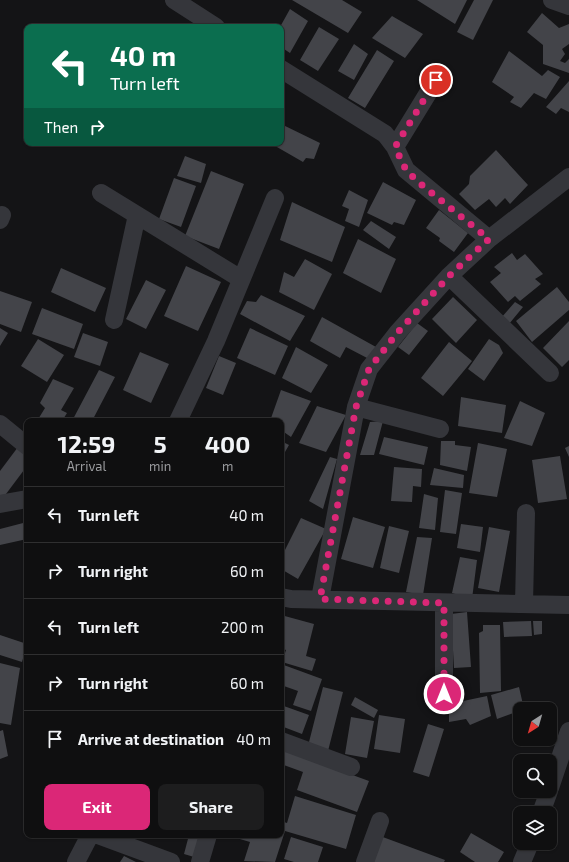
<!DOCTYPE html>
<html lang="en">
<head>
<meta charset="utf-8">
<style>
	:root { --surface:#0f0f10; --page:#1d1d1e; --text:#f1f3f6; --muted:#9b9c9f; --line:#2f2f30; --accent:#db2777 }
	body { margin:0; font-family:"Exo 2",sans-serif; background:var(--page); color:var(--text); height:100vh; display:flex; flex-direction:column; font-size:15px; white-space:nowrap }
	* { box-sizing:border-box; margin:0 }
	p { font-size:13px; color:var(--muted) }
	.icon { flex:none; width:22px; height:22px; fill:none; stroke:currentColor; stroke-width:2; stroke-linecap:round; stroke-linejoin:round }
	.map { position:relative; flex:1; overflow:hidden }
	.sheet { position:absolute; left:24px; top:418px; width:260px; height:420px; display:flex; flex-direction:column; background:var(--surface); border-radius:8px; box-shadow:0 1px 3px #0004,0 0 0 1px var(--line) }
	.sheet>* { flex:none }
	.top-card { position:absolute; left:24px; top:24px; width:260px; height:122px; border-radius:8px; box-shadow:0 1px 3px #0004,0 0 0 1px var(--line); background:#0b6e4f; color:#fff; overflow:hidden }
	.needle { width:26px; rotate:217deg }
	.fabs { position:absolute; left:513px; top:702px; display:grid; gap:8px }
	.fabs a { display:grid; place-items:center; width:44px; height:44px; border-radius:8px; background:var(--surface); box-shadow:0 1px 3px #0004,0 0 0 1px var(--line); font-size:20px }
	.pin { position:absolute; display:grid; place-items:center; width:34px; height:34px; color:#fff; margin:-17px; border:2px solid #fff; border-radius:50%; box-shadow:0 1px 4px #0007 }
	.me { position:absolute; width:44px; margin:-22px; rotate:0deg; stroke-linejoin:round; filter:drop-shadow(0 0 3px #0008) }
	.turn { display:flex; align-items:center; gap:14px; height:84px; padding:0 20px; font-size:18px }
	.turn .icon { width:52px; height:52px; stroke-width:2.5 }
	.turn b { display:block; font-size:28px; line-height:34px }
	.then { display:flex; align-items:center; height:38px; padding:0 20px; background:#0003; gap:8px; font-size:15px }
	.eta { display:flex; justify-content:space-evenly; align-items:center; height:68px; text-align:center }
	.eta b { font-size:24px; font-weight:700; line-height:28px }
	.cta { display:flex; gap:8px; margin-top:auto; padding:8px 20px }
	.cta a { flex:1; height:46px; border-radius:8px; background:var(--accent); color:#fff; font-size:16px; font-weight:700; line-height:46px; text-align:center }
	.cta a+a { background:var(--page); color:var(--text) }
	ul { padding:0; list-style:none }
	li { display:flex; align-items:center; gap:12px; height:56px; padding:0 20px; border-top:1px solid var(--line) }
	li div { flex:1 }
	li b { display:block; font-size:15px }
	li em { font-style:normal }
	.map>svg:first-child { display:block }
	.building { fill:#434449 }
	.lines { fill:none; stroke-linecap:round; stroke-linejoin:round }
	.minor { stroke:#35363b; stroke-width:18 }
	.route { stroke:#db2777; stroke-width:7; stroke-dasharray:0 12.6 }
</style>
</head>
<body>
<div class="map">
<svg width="569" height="862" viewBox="0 0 569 862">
	<rect width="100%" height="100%" fill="#141416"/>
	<path class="building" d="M292,0h50l20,12 -14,21z
		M417,0h50l-12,24z
		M474,0h19l-20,40 -16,-8z
		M290,9l18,12 -18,32 -9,-6 -1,-20z
		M542,13l17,15 10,-4v20l-7,5 3,5 -5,7 5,2 4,-4v14l-26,-9v-19l-16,-13z
		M392,16l31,18 -18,24 -33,-20z
		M319,27l20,12 -21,32 -18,-11z
		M354,44l14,10 -14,26 -16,-9z
		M377,50l17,11 -29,47 -17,-10z
		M509,51l33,25 6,-6 12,7 -14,22 -12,-6 -13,15 -11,-6 4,-5 -22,-15z
		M569,81v31l-8,-4 -5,6 -10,-7z
		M281,124l39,19 -6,16 -8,-1 -3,4 -33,-19h11z
		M496,150l32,35 -18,19 -5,-6 -9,9 -7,-8 -14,11 -16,-16 10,-10 1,-8z
		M185,156l21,8 -5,19 -24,-7z
		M211,171l33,13 -25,65 -34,-13z
		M174,178l22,8 -15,41 -22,-8z
		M383,182l33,18 -12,25 -10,-3 -2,3 -25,-12z
		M349,190l19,10 -9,27 -14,-6 4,-12 -7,-3z
		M292,202l53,25 -13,35 -52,-22z
		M439,210l29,23 -14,19 -15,-11 1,-3 -14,-10z
		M371,221l25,16 -7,12 -26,-19z
		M358,239l38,20 -15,34 -38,-20z
		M512,253l5,7 8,-6 18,20 -8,5 6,5 -21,17 -5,-5 -7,6 -18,-20 11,-9 -7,-6z
		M305,259l27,15 -18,36 -35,-18 5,-20 10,5z
		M186,266l35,16 -23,49 -34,-15z
		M61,268l45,20 -11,24 -44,-20z
		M146,280l20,10 -20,39 -20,-10z
		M557,287l12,15v8l-37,32 -16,-21z
		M0,291l32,11 -11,30 -21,-8z
		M261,295l44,21 -15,25 -50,-27 7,-13 9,1z
		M453,297l24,23 -21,23 -24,-24z
		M515,302l8,5 -14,17 -8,-6z
		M42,308l41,16 -9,25 -42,-15z
		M322,317l54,30 -7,12 -23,-12 -6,11 -30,-17z
		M569,321v39l-7,7 -19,-19z
		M417,323l11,8 -19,24 -11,-8z
		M0,328l8,5 -8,13z
		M250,328l38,18 -13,29 -38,-17z
		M83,333l25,9 -8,24 -26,-9z
		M38,339l26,16 -17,27 -26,-16z
		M489,339l10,6 4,8 -19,28 -16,-12z
		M449,342l23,19 -29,35 -22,-18z
		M296,347l32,18 -17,28 -29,-15z
		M140,352l29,12 -18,39 -28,-13z
		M219,356l17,7 -13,32 -17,-7z
		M99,370l16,7 -23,44h-20z
		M53,379l21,9 -13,22 6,3 -5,8h-25l8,-13 -5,-5z
		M281,390l30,11 -20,36 -10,-7v-9h-11z
		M461,397l45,8 -4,28 -44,-7z
		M520,401l25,12 -13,33 -28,-8z
		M317,406l29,9 -20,37 -27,-9z
		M223,418l9,3h-10z
		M383,421l-9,34h-14l10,-33z
		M384,437l44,10 -4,18 -45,-11z
		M281,441l8,4 -8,14z
		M441,441h14v4l16,2 -4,24 -27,-6z
		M478,443l29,6 -10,48 -28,-4z
		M569,446v11l-4,-9z
		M18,447l9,7v12l-24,32 -3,-2v-25z
		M560,456l7,43 -29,4 -6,-43z
		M330,457l7,2 -14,50 -14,-8z
		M394,467l28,2 -1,18 -8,-1 -1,16 -21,-1z
		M434,468l30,7 -1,13 -33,-3z
		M445,490l17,3 -6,41 -16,-2z
		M424,494l14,4 -3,32 -16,-2z
		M353,517l32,10 -12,41 -32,-9z
		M301,518l25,11 -28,50 -17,-10v-11z
		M27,522v17l-27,6v-16z
		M461,524l22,3 -3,25 -23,-4z
		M389,526l20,5 -10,42 -19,-5z
		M489,527l21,4 -11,61 -21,-4z
		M417,537l15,1 -9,57 -17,-3z
		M460,557l17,3 -5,39 -20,-6z
		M467,612l4,55 -17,1 -3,-54z
		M281,615l33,9 -8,32 10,3 -4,12 -30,-9 4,-12 -5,-2z
		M531,621l1,15 -28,1 -1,-15z
		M533,621h9v13l-8,1z
		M483,625h17l1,66 -21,2 -1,-60 4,-2z
		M0,635l27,9 -5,18 -22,-7z
		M0,663l20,5 -9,57 -11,-2z
		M281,664l41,15 -11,32 -18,-6 5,-14 -17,-6z
		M323,687l20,5 -15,59 -20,-5z
		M519,687l5,22 -27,10 -6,-24z
		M487,696l4,20 -21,9 -4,-6 -17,3v-18z
		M355,697l23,13 -4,8 -23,-13z
		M281,705l28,10 -7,19 -21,-8z
		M379,715l26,4 -5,34 -26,-4z
		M351,717l23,4 -7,37 -22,-4z
		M428,724l16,5 -15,48 -16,-5z
		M3,730l5,26 -8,3v-28z
		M281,749l88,32 -12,31 -60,-22 6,-18 -22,-8z
		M295,796l61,19 -10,34 -61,-18 -10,31 -31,-1 6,-19 -17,-5v-2h48v-14l6,2z
		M471,833l33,19 -6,10h-23l-15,-10z
		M189,835h11l-6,22 -10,-3z
		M380,836l65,24 -1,2h-74z
		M291,837l32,10 -5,15h-24l-10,-3z
		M124,856l12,6h-16z"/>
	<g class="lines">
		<path class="minor" d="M174,0l42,27
			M552,0l17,6
			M281,69l104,65 10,13 11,23 83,69
			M395,147l41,-67
			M101,193l140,86
			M0,220l2,-5
			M449,276l101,97
			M114,320l23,-105
			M356,407l84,22
			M178,421l38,-80 59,-143
			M0,424l27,22
			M0,504l27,-5
			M281,597l10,2 278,6
			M320,599l36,-192 13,-38 29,-37 51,-56 40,-37 80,-62
			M444,603v91
			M524,604l2,-91
			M281,741l70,26
			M550,788l19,-57
			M541,813l8,-22
			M98,835l73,27
			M76,862l14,-27
			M200,862l8,-27
			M365,862l15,-41
			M522,862l8,-19"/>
	</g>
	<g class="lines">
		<path class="route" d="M436,80l-41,67 11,23 11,11 72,58 -40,37 -51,56 -29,37 -13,38 -36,192 124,4v91"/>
	</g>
</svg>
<div class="fabs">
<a><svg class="needle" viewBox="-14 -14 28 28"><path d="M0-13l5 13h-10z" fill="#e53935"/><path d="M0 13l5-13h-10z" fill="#9b9c9f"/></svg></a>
<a><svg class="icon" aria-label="search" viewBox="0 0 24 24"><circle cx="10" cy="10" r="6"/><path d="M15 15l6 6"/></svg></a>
<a><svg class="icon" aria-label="layers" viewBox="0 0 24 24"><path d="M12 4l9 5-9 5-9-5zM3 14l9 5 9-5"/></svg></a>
</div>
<div class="pin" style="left:436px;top:80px;background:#d93025"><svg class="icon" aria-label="arrive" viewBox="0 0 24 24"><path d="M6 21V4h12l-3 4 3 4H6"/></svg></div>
<svg class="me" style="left:444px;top:694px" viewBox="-20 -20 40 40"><circle r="17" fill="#db2777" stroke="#fff" stroke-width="3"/><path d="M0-11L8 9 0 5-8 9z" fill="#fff"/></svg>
<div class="top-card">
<div class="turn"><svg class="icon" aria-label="left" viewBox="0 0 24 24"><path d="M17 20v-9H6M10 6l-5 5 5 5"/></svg><div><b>40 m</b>Turn left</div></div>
<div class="then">Then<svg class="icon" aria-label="right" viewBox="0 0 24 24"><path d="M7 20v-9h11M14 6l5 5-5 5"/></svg></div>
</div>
<section class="sheet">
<div class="eta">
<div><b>12:59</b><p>Arrival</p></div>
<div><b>5</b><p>min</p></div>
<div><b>400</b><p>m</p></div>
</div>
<ul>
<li><svg class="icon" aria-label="left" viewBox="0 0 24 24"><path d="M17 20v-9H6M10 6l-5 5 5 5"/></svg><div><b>Turn left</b></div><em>40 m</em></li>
<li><svg class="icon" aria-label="right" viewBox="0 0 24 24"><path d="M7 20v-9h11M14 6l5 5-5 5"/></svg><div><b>Turn right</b></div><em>60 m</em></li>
<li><svg class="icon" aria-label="left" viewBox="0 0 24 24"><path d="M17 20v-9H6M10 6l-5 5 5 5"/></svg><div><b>Turn left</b></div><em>200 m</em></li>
<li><svg class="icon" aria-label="right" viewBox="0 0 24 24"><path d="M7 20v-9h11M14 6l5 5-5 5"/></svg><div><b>Turn right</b></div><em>60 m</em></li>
<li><svg class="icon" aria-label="arrive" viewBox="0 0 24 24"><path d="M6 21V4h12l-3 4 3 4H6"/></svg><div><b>Arrive at destination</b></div><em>40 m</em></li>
</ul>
<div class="cta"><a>Exit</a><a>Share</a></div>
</section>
</div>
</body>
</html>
